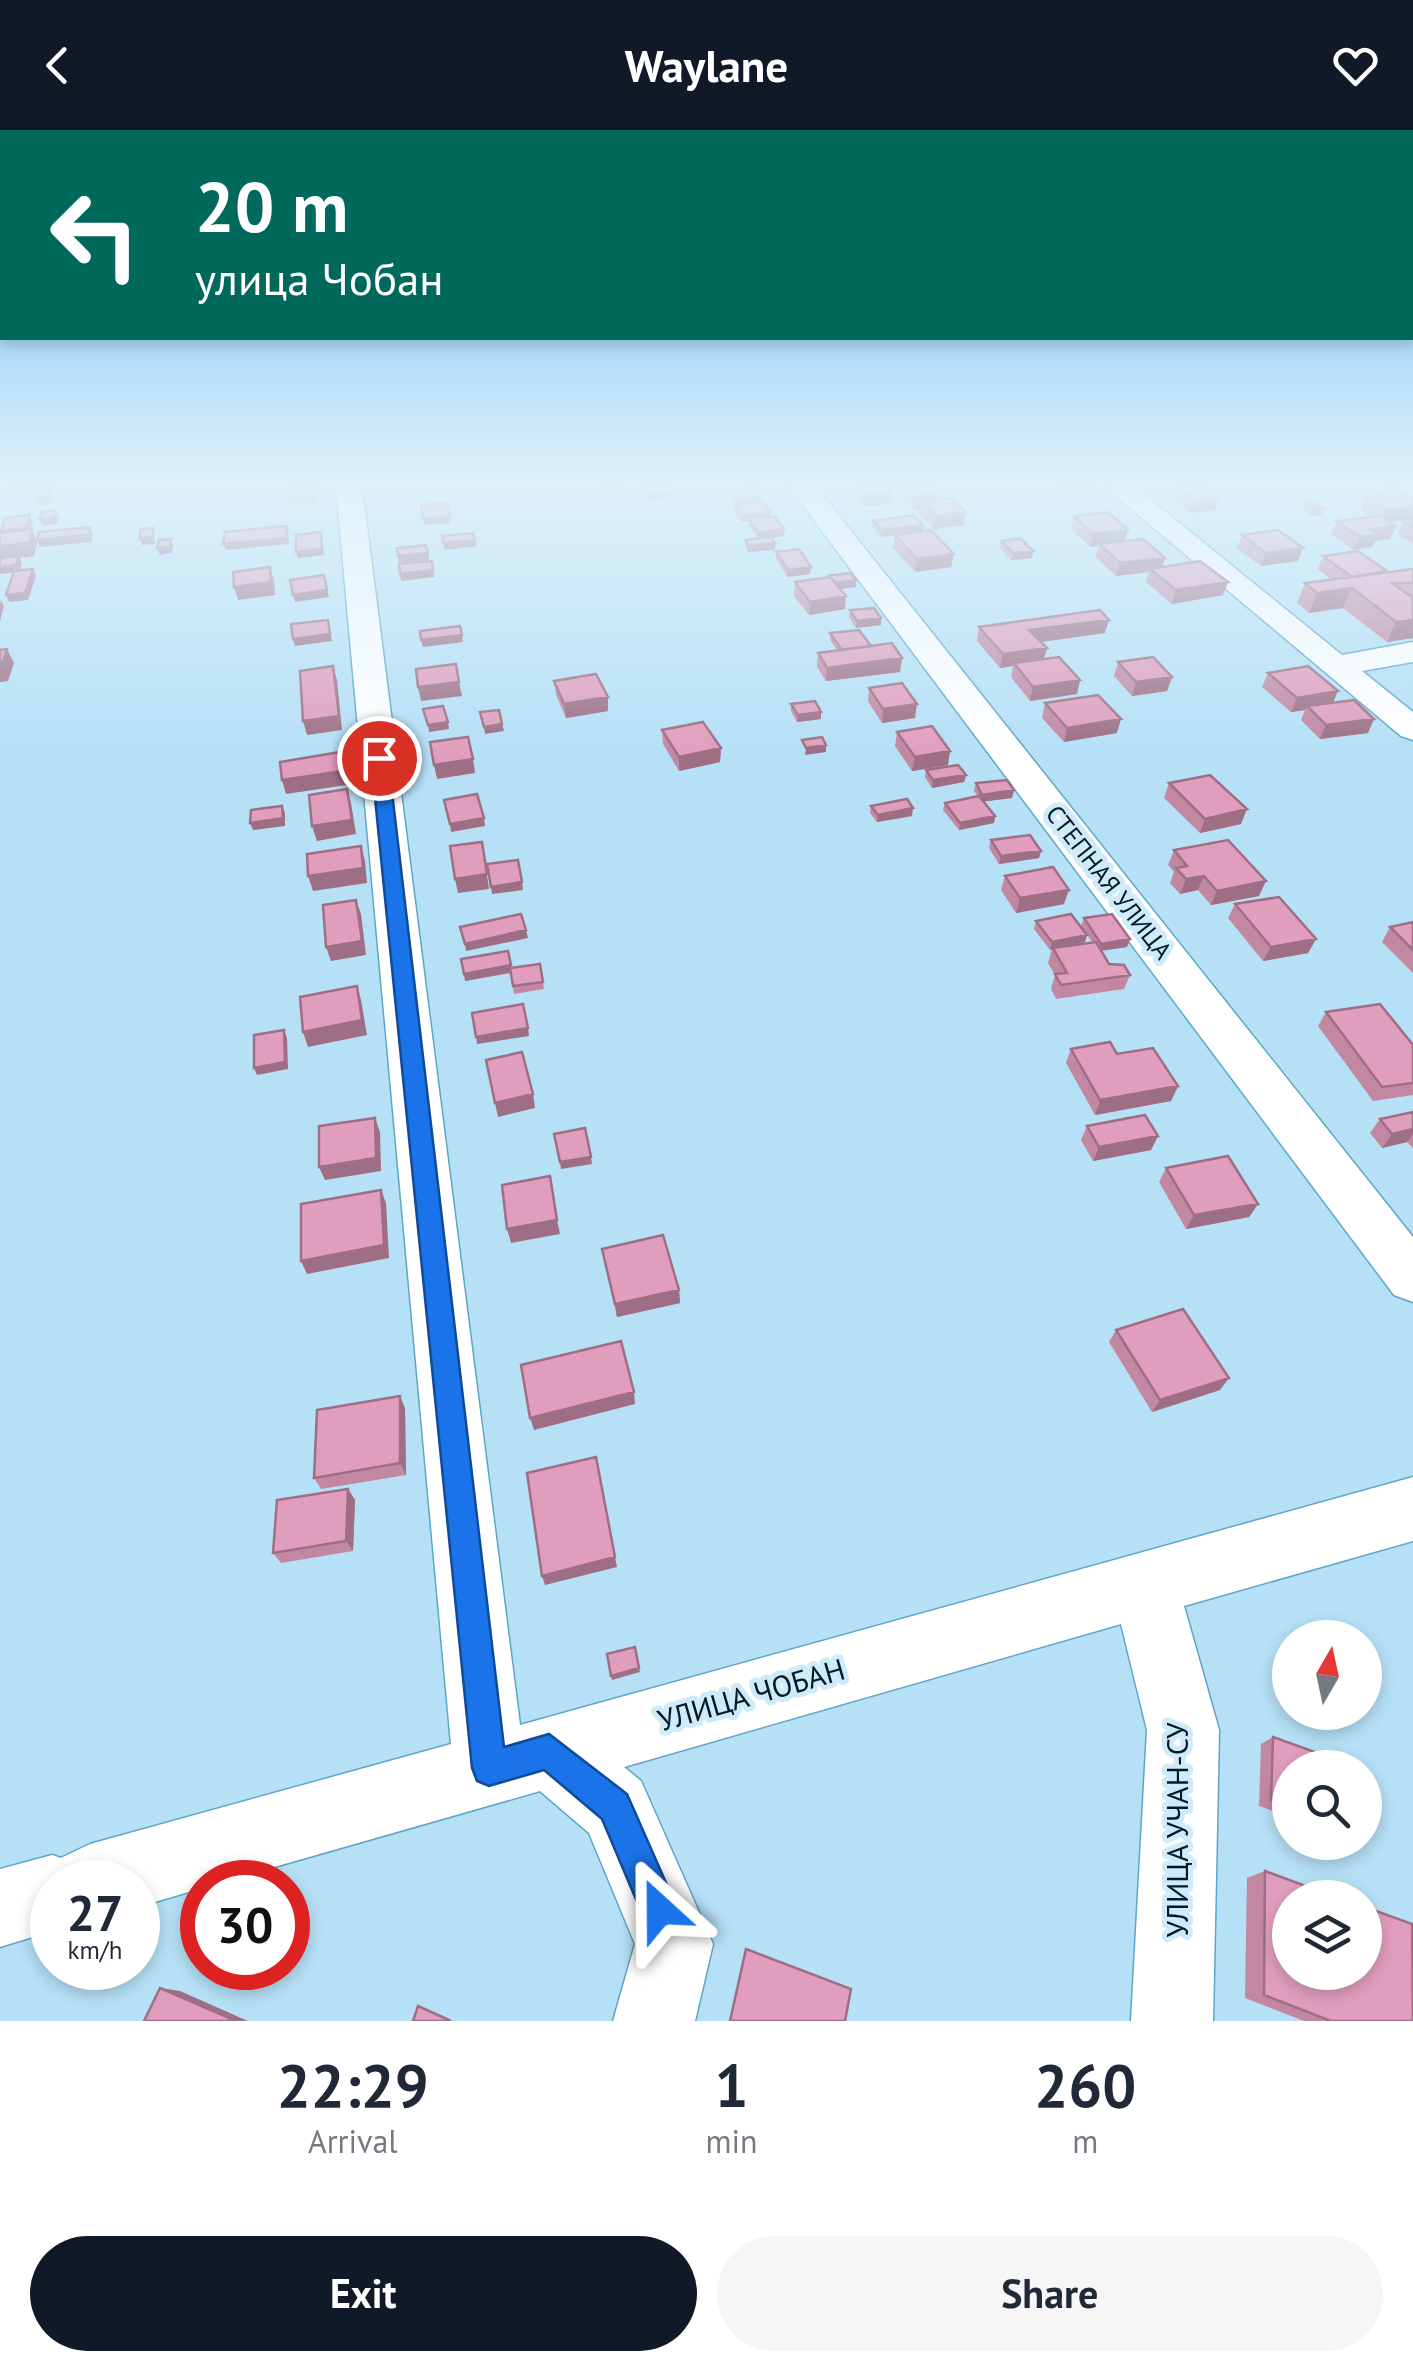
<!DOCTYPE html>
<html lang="en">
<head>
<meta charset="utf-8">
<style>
	:root { --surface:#fff; --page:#f6f6f7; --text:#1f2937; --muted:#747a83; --accent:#111827 }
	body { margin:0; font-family:"PT Sans",sans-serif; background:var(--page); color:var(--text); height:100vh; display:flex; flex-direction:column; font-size:38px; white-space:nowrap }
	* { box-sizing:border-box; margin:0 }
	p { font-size:32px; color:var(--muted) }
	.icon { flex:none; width:55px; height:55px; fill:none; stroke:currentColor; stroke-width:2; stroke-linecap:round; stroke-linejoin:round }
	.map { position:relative; height:1891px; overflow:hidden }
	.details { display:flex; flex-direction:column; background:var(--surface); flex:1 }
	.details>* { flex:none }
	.guide { position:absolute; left:0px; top:0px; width:1415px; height:210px; box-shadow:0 5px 15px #0003; background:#00695c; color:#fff; overflow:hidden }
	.needle { width:65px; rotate:9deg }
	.tools { position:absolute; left:1272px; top:1490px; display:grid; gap:20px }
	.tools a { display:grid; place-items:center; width:110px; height:110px; border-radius:50%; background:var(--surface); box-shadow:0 5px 15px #0003; font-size:50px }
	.speed { position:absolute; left:30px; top:1730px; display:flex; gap:20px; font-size:50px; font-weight:700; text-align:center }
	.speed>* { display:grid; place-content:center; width:130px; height:130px; border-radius:50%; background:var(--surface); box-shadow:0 5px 15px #0003; line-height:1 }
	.speed small { font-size:25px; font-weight:400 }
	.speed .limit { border:15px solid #d22; background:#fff; color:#111 }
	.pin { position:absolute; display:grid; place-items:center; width:85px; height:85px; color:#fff; margin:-42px; border:5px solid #fff; border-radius:50%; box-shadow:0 2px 10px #0007 }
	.me { position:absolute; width:110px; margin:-55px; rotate:336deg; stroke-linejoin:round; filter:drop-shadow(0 0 8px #0008) }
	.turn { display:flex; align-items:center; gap:35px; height:210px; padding:0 30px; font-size:45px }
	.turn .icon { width:130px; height:130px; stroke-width:2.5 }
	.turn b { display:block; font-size:70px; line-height:85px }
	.eta { display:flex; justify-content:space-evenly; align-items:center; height:170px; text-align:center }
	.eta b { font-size:60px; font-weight:700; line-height:70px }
	.button { display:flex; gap:20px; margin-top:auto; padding:20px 30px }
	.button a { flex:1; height:115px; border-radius:60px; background:var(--accent); color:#fff; font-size:40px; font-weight:700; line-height:115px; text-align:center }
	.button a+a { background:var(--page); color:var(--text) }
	header { display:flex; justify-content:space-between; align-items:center; height:130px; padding:0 30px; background:var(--accent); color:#fff; font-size:45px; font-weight:700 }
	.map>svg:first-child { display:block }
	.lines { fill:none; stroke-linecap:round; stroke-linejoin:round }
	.minor-casing { stroke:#5ea6c9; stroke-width:3 }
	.minor { fill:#fff; fill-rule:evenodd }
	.wall { fill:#c288a2 }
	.shaded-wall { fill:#9e6f84 }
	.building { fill:#e19ebc; stroke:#9e6f84; stroke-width:2.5 }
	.route { fill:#1a73e8; stroke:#114b97; stroke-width:2.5 }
	.labels { text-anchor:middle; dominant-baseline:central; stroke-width:10; stroke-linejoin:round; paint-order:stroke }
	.street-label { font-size:25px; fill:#001a27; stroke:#cfeaf9 }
	.near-street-label { font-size:30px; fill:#001a27; stroke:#cfeaf9 }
</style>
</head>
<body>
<header><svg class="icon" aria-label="back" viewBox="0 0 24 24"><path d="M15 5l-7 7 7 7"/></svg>Waylane<svg class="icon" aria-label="heart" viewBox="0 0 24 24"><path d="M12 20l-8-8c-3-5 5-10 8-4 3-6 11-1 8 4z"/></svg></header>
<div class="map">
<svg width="1413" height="1891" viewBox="0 0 1413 1891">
	<rect width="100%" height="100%" fill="#b6e0f6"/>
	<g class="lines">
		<g class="minor-casing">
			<path id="minor" d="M336,357h26l158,1238 893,-248v64l-229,65 35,124 -6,291h-82l16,-291 -26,-106 -497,143 17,14 72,163 -18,77h-82l22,-77 -46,-111 -49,-42 -318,91h-20v6l-64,19v-25h-86v49l-52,16v-78l52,-14 9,3 29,-14 361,-100z
				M789,357h27l597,750v65l-19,-7z
				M1105,357h30l207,168 71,-13v20l-51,9 51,41v28l-12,-4z
				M1399,357h14v9z"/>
		</g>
		<use href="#minor" class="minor"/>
	</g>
	<path class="wall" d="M417,357h31v1l-30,2z
		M601,357h21l1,9 -18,2z
		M848,357h41l2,17 -28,3z
		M896,357h36l7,7 -1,5 28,13 -2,13 -31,4 -14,-15 1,-4h-6l-18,-18z
		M1178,357l41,10 -4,13 -24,3 -17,-13z
		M732,360l27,12 11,14 14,13v7l-12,1 3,6v7l-27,2 -3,-6v-6l13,-2 -9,-12v-5l-7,1 -8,-10v-7h3l-5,-8z
		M1375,360l38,29 -23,3v17l-15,2 -3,6 -19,3 -22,-16 6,-13 34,-4 -10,-7 5,-12 6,-1z
		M318,363l-1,10 -28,2 -2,-6z
		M1304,373l17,12 -9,1 -10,-7z
		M1074,386l54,14 -3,11 37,26 61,28 -51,9 -26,-22 3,-10 -33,4 -20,-19 2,-11 -8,1 -19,-18z
		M1413,390v24l-15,-10 5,-13z
		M873,391l50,4 -1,6 -41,6 -8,-10z
		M895,405l59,19 -3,13 -36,5 -22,-24z
		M1242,405l56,26 -37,5 -24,-18z
		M1001,411l32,10 -1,7 -21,2 -12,-13z
		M776,422l34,22 -23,3 -11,-18z
		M1323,426l64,16 26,-3v69l-26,4 -44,-34 -34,5 -12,-10 8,-20 27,-3 -14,-11z
		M856,450v7l-15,2 4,20 -36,6 -15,-19 1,-14z
		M850,480l31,8v7l-25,3 -7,-11z
		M979,497l126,6 -64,9 6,6 -3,11 36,21 -3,14 -47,7 -19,-24 2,-11 -13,2 -23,-27z
		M830,503l72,25 -2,14 -74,9 -9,-14 1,-14 19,-3 -7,-10z
		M1118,532l54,15 -5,14 -35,5 -18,-20z
		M1268,543l65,30 35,30 -48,6 -19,-19 4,-10 -14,2 -29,-25z
		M554,551l54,30 -42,7 -10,-23z
		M869,558l46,30 -33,5 -14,-22z
		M1045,573l72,30 -53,9 -22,-24z
		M791,574l30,15 -24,3 -6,-11z
		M662,600l59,18 -1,14 -41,9 -16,-27z
		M897,602l51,33 -36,6 -17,-25z
		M926,640l40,5 -2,7 -32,6 -7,-11z
		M976,653l38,7 -2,8 -28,3 11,15 -1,7 -35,7 -16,-20 2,-7 33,-7 -4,-5z
		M1169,653l72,41 -41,9 -36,-35z
		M871,676l41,10 -35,6 -7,-9z
		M991,710l50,11 -2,7 -40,6 -10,-16z
		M1174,720l85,46 -48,9 -13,-15 -18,4 -10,-11 4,-11 -6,-7z
		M1005,746l59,28 -48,9 -15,-23z
		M1235,774l81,35 -8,14 -45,8 -35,-43z
		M1084,788l46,21 -3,8 -26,4 8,13 21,11 -6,14 -68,10 -5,-10 4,-14 -7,-12 4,-14 -2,1 -16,-21 2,-8 51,14 -2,7 -22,5 30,-4 -12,-17z
		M1413,792v51l-31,-31 8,-15z
		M540,834l4,25 -30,5 -3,-21 -46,8 47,-13z
		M1326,882l87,33v50l-40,6 -55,-75z
		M1071,919l46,5 61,32 -7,15 -76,14 -29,-52z
		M1413,982v36l-6,-6 -25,6 -12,-15 10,-14z
		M1087,996l71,10 -7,14 -58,11 -12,-21z
		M1166,1038l92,36 -9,13 -63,12 -27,-47z
		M602,1119l77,41 1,13 -63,14z
		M1116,1200l104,60 -68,22 -43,-70z
		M405,1278l1,67 -85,14 -7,-11z
		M348,1359l7,11 -2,51 -72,12 -8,-10z
		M1273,1607l17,31v49l-31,-11 2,-62z
		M1265,1741l148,150h-109l-59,-23 2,-120z"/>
	<path class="shaded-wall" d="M46,357l-2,7 -28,2 -3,-6z
		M1057,357h37l-38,6z
		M51,358l2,6 -2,9 -14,1 -3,-6z
		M671,361v6l-24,3v-7z
		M892,362l-1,12 -28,3 2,-13z
		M939,364l-2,13 -16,-5 -1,8h-6l1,-12z
		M1219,367l-4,13 -24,3 4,-13z
		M759,368v6l-21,3v-7z
		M1413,377v12l-32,4 5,-13z
		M1324,379l-3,6 -9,1 2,-6z
		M56,380l3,7 -2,7 -14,2 -3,-7z
		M771,381l-1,7 -28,4 1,-6z
		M966,382l-2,13 -31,4 2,-13z
		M30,385l3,7 -4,13 -25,2 -3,-6z
		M450,386l1,7 -27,2 -1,-6z
		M923,395l-1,6 -41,6 1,-7z
		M287,396l2,18 -63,6 -3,-6z
		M1396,396l-6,13 -15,2 -3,6 -19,3 6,-13 12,-8z
		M90,397l3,7 -2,8 -51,5 -3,-7z
		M153,398l2,16 -13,1 -2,-6z
		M32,399l5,13 -3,14 -14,2 2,5 -3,9 -19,2v-28z
		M784,399v7l-26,3 1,-6z
		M1128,400l-4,13 -25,1 -1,2 -8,1 3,-13z
		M321,402l3,23 -26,3 -2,-6z
		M171,409l2,7 -1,7 -12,2 -3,-7z
		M475,410l1,6 -31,4 -2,-7z
		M775,413v7l-27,2 1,-6z
		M1303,418l-5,13 -37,5 5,-13z
		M1033,421l-1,7 -21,2 2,-7z
		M428,423l1,7 -30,3 -1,-7z
		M954,424l-3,13 -36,5 2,-13z
		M1165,428l-4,13 -11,-2 -1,3 -33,4 4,-13z
		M270,437l4,13 1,15 -37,5 -4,-13z
		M811,437l-1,7 -23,3 1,-7z
		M33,439l3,7 -8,24 -19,2 -3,-7z
		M433,440l1,7 -33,4 -1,-7z
		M856,450v7l-24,3 1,-6z
		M1228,452l-5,13 -51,9 4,-14z
		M1381,455l-30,4 -8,19 -34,5 8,-20z
		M327,460l2,7 -34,5 -2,-7z
		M846,466l-1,13 -36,6 1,-13z
		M1,470l3,6 -4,15v-18z
		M881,488v7l-25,3 1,-7z
		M328,490l4,21 -37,5 -2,-7z
		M1109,490l-4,13 -79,11 3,-14z
		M1413,490v18l-26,4 9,-20z
		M462,505l1,7 -40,5 -2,-7z
		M1047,518l-4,13 -29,2 -1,3 -13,2 3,-14z
		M7,519l7,14 -6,18 -8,1v-14z
		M902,528l-2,14 -74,9 1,-13z
		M333,536l4,14 5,50 -35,5 -4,-14z
		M1172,547l-5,14 -35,5 4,-14z
		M1080,550l-3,14 -47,7 3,-14z
		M459,552l3,14 -41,5 -3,-14z
		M1338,561l-6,14 -25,1 -2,4 -14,2 6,-14z
		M608,567v14l-42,7 -2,-14z
		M917,574l-2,14 -33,5 1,-14z
		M821,582v7l-24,3 1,-7z
		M1121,589l-4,14 -53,9 3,-14z
		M1374,589l-6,14 -48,6 6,-14z
		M448,592l1,7 -20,3 -1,-7z
		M502,594l2,7 -19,3 -1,-7z
		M826,615v7l-21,3 1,-7z
		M721,618l-1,14 -41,9v-14z
		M950,621l-2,14 -36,6 3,-14z
		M340,622l7,33 -61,9 -4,-14z
		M473,629l2,14 -38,6 -3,-14z
		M966,645l-2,7 -32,6 1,-8z
		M347,659l4,14 5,31 -39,7 -5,-15z
		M1014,660l-2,8 -31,4 1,-7z
		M282,676l3,7v13l-32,4 -3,-7z
		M913,678l-1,8 -35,6 1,-7z
		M1247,679l-6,15 -41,9 5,-14z
		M995,686l-1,7 -35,7 1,-7z
		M484,688l1,8 -34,6 -1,-8z
		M482,712l7,47 -31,4 -3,-14z
		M361,716l4,15 2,22 -54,8 -5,-15z
		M1041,721l-2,7 -40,6 2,-8z
		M1204,746l-6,14 -18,4 6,-15z
		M1266,751l-7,15 -48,9 6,-14z
		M522,752l1,8 -31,4 -1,-7z
		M1069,760l-5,14 -48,9 4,-15z
		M356,770l5,14 5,41 -35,6 -5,-14z
		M526,800l2,8 -62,13 -1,-7z
		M1087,805l-2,7 -35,8 2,-8z
		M1130,809l-3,8 -29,4 3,-7z
		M1316,809l-8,14 -45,8 8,-14z
		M511,835l2,7 -48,9 -1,-7z
		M357,856l4,14 6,35 -59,12 -5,-15z
		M528,898l1,8 -52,8 -1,-7z
		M284,900l3,8 1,31 -31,6 -3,-7z
		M1178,956l-7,15 -76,14 5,-15z
		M533,964l2,14 -37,9 -3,-14z
		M375,988l5,14 1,39 -56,9 -6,-13z
		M1413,999v5l-6,8 -25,6 10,-14z
		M1158,1006l-7,14 -58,11 6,-14z
		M591,1027l1,7 -31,5 -1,-7z
		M381,1060l5,13 3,55 -82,16 -6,-13z
		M1258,1074l-9,13 -63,12 8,-14z
		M557,1090l3,14 -49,9 -4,-14z
		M679,1160l1,13 -63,14 -2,-13z
		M1229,1248l-9,12 -68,22 8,-12z
		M634,1262l1,12 -101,26 -4,-12z
		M400,1266l5,12 1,67 -6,-12z
		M348,1359l7,11 -2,51 -7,-10z
		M615,1427l2,10 -72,18 -3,-9z
		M639,1538l1,4 -28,8 -1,-4z
		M160,1858l20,3 68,30h-12z"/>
	<path class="building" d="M14,357h27l-28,3z
		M316,357l-1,10 -28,2 2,-10z
		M603,357h19l1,3 -19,2z
		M644,357h25l2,4 -24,2z
		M859,357h30l3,5 -27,2z
		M905,357h27l7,7 -24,4z
		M1178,357h28l13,10 -24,3z
		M51,358l-3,8 -14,2 4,-9z
		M752,358l7,10 -21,2 -6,-10z
		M1394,358l19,11v8l-27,3 -20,-12 17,-3 -8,-5z
		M951,368l15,14 -31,4 -14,-14z
		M761,371l10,10 -28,5 -9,-11z
		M1314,372l10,7 -10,1 -10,-7z
		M447,373l3,13 -27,3 -2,-14z
		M56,380l-2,8 -14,1 2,-7z
		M1108,382l20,18 -35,4 -19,-18z
		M30,385l-4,13 -25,3 4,-13z
		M913,385l10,10 -41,5 -9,-9z
		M774,386l10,13 -25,4 -10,-14z
		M1380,386l16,10 -25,3 7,5 -19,3 -22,-16z
		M1413,390v7l-10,-6z
		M287,396v12l-64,6 2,-12z
		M90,397l-2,8 -51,5 2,-8z
		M153,398v9l-13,2v-9z
		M32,399l-3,14 -29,3v-13z
		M931,400l23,24 -37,5 -22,-24z
		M1278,400l25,18 -37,5 -24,-18z
		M321,402l1,17 -26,3v-17z
		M473,403l2,7 -32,3 -1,-7z
		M771,407l4,6 -26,3 -4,-6z
		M1020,408l13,13 -20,2 -12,-12z
		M171,409l-1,8 -13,1 2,-8z
		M1143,409l22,19 -45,5 -21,-19z
		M426,415l2,8 -30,3 -1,-8z
		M799,419l12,18 -23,3 -12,-18z
		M1358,421l29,20 -35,6 -29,-21z
		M19,426l-3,9 -16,2v-9z
		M432,431l1,9 -33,4 -1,-10z
		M1200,431l28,21 -52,8 -26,-21z
		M270,437l1,15 -37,5 -1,-15z
		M33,439l-8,24 -19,2 8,-24z
		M1413,439v14h-21l21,15v22l-17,2 -44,-34 -35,5 -12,-10z
		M850,443l6,7 -20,3 -6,-6 -3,-1z
		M324,445l3,15 -34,5 -3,-15z
		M830,447l16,19 -36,6 -15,-20z
		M874,478l7,10 -24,3 -7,-11z
		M1100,480l9,10 -80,10 18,18 -44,6 -24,-27z
		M328,490l2,14 -37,5 -2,-15z
		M460,496l2,9 -41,5 -1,-9z
		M859,500l12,16 -29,4 -12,-17z
		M892,513l10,15 -75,10 -9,-15z
		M7,519l-6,19h-1v-18z
		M1059,527l21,23 -47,7 -19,-24z
		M1153,527l19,20 -36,5 -18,-20z
		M456,534l3,18 -41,5 -2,-18z
		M333,536l6,50 -36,5 -3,-50z
		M1308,536l30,25 -41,7 -29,-25z
		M596,544l12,23 -44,7 -10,-23z
		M902,553l15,21 -34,5 -14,-21z
		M1098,565l23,24 -54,9 -22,-25z
		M1354,570l20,19 -48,6 -19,-19z
		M815,571l6,11 -23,3 -7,-11z
		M443,576l5,16 -20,3 -5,-16z
		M499,580l3,14 -18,3 -4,-15z
		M703,592l18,26 -42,9 -17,-27z
		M932,596l18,25 -35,6 -18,-25z
		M468,607l5,22 -39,6 -4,-23z
		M822,607l4,8 -20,3 -4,-8z
		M340,622l3,19 -61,9 -2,-18z
		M958,635l8,10 -33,5 -7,-10z
		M1210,645l37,34 -42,10 -36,-36z
		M1007,650l7,10 -32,5 -6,-12z
		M347,659l5,31 -40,6 -3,-31z
		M477,664l7,24 -34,6 -6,-24z
		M979,666l16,20 -35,7 -15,-20z
		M907,669l6,9 -35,7 -7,-9z
		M282,676l1,12 -33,5 1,-13z
		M1030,705l11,16 -40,5 -10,-16z
		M1228,710l38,41 -49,10 -13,-15 -18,3 -10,-11 11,-2 -13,-16z
		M482,712l5,32 -32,5 -5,-33z
		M361,716l2,22 -55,8 -1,-22z
		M518,730l4,22 -31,5 -4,-23z
		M1053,737l16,23 -49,8 -15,-22z
		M1279,767l37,42 -45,8 -36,-43z
		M356,770l6,41 -36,6 -3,-42z
		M521,784l5,16 -61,14 -5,-17z
		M1071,784l16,21 -35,7 -16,-21z
		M1112,784l18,25 -29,5 -17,-26z
		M1413,792v28l-23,-23z
		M1096,812l13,22 15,1 6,10 -69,10 -6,-11 12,-1 -14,-25z
		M508,821l3,14 -47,9 -3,-15z
		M540,834l3,18 -30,4 -3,-18z
		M357,856l5,34 -59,12 -3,-35z
		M523,874l5,24 -52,9 -4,-24z
		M1380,874l33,41v38l-31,4 -56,-75z
		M284,900l1,32 -31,6v-33z
		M1110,912l7,12 36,-6 25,38 -78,14 -29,-51z
		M522,922l11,42 -38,9 -9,-43z
		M1413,982v17l-21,5 -12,-15z
		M1145,985l13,21 -59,11 -12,-21z
		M375,988l1,40 -57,9v-41z
		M585,998l6,29 -31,5 -6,-28z
		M1228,1026l30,48 -64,11 -28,-47z
		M550,1046l7,44 -50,9 -5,-44z
		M381,1060l3,55 -83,16v-57z
		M663,1105l16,55 -64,14 -13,-55z
		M1183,1179l46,69 -69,22 -44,-70z
		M621,1211l13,51 -104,26 -9,-53z
		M400,1266v67l-86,15 3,-68z
		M596,1327l19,100 -73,19 -15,-103z
		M348,1359l-2,52 -73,12 4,-53z
		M635,1517l4,21 -28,8 -4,-22z
		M1273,1607l61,22 1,9h-45v39l-19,-7z
		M1265,1741l73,27h-48v74h75v-65l47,17 1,97h-82l-67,-26z
		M746,1819l105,40 -6,32h-115z
		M160,1858l76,33h-92z
		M418,1876l33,15h-38z"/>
	<linearGradient id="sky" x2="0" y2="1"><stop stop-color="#6bbbef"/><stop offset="0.57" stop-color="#def1fb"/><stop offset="1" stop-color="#def1fb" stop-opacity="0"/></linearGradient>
	<rect width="1413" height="622" fill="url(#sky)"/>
	<path class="route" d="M379,623l9,5 116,989 45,-13 78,60 51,116 -5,13 -13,5 -14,-5 -44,-104 -58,-49 -55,16 -12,-5 -5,-13 -101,-1010z"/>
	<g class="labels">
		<g class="street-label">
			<text transform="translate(1109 752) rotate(52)">СТЕПНАЯ УЛИЦА</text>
		</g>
		<g class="near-street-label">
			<text transform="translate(751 1564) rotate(-16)">УЛИЦА ЧОБАН</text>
			<text transform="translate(1176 1700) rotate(-90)">УЛИЦА УЧАН-СУ</text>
		</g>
	</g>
</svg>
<div class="tools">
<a><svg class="needle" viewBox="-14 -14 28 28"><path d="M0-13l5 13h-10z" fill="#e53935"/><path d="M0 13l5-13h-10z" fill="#747a83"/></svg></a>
<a><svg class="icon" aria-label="search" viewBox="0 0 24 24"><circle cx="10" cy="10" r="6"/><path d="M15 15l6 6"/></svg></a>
<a><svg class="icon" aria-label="layers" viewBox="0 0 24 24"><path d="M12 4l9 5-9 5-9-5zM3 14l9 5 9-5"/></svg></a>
</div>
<div class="speed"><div>27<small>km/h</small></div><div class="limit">30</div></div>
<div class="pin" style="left:379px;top:628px;background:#d93025"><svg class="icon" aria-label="arrive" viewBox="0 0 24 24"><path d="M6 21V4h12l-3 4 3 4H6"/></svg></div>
<svg class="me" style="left:660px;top:1780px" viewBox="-20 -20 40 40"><path d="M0-17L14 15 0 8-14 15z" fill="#1a73e8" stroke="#fff" stroke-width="4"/></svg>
<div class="guide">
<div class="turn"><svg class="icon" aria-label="left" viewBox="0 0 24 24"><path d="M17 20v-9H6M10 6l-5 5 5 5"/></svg><div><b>20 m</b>улица Чобан</div></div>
</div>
</div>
<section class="details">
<div class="eta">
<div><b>22:29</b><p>Arrival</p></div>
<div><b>1</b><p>min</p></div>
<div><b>260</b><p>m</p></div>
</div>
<div class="button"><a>Exit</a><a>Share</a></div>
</section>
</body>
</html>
